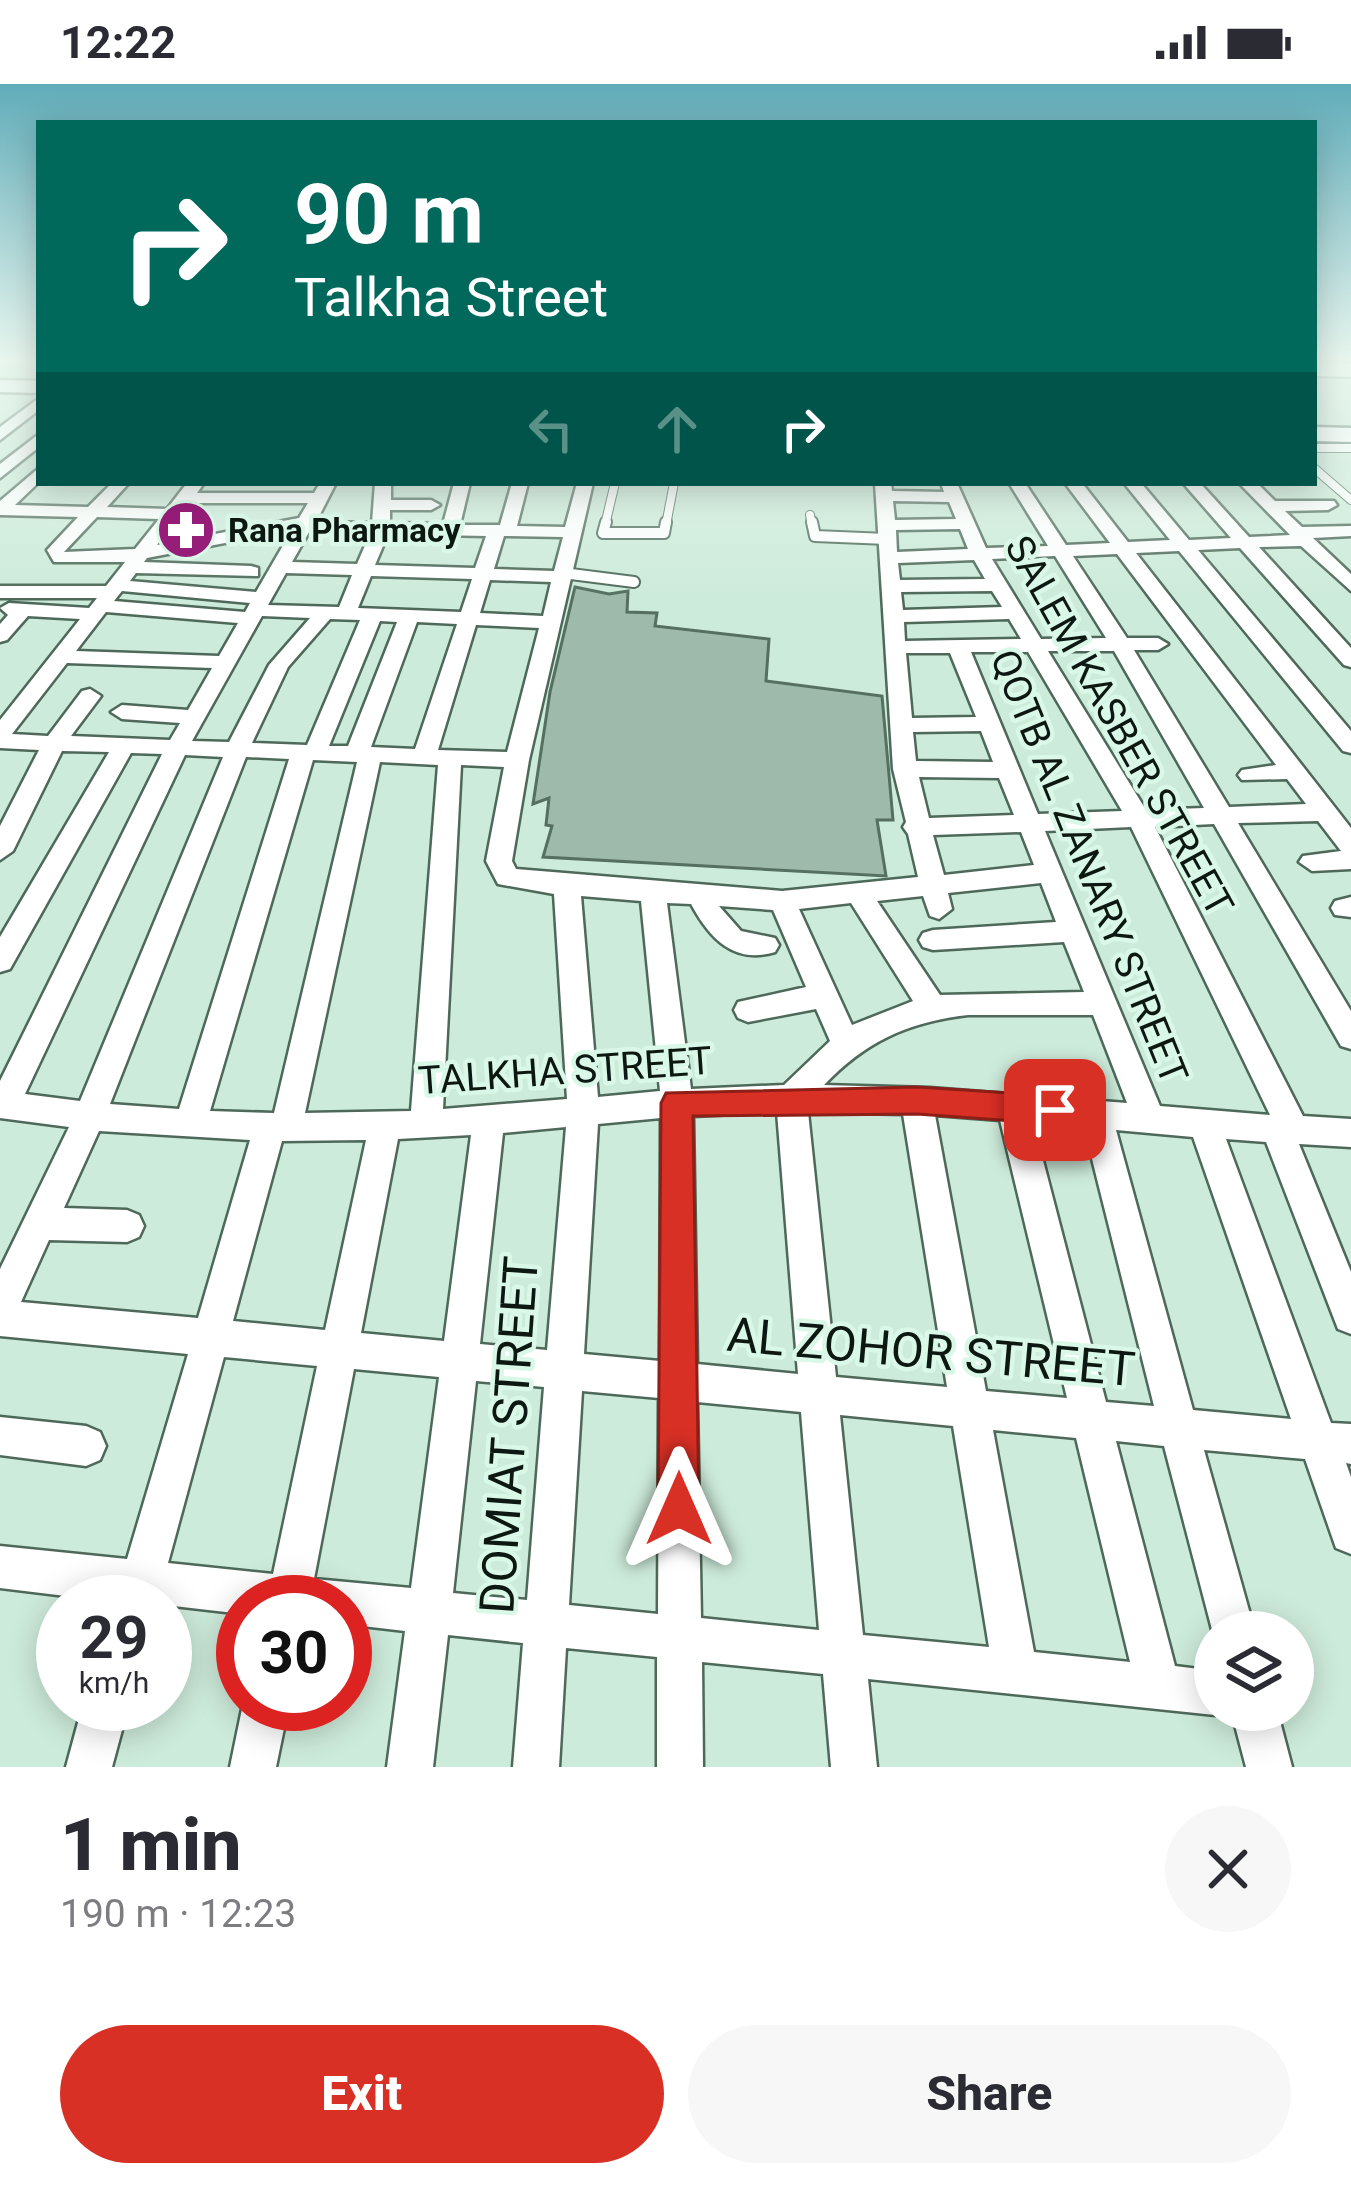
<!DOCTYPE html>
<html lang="en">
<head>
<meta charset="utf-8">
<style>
	:root { --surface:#fff; --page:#f7f7f7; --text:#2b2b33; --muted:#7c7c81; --accent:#d93025 }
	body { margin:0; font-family:Roboto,sans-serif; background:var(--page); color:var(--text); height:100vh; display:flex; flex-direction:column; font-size:45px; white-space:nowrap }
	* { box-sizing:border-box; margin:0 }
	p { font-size:39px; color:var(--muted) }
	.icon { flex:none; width:66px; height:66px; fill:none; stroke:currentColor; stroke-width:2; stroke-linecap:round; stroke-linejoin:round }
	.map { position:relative; height:1683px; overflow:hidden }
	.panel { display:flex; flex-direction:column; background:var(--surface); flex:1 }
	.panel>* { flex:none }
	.hud { position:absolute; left:36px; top:36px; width:1281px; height:366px; border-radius:0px; box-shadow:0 6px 30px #0003; background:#00695c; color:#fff; overflow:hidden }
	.tools { position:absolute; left:1194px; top:1527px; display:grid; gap:24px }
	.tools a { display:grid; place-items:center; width:120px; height:120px; border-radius:50%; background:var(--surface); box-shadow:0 6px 30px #0003; font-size:60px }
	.speed { position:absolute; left:36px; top:1491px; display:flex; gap:24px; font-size:60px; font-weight:700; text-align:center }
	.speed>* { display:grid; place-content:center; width:156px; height:156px; border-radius:50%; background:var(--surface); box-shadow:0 6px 30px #0003; line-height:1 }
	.speed small { font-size:30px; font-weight:400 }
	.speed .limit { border:18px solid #d22; background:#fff; color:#111 }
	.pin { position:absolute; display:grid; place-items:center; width:102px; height:102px; color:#fff; margin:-51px; border-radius:24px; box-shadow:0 6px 18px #0006 }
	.me { position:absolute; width:132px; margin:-66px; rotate:0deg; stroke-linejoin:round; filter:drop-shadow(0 0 9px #0008) }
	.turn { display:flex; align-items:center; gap:42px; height:252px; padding:0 60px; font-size:54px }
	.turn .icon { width:156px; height:156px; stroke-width:2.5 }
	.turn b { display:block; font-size:84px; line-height:102px }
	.lanes { display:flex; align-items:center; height:114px; padding:0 60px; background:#0003; justify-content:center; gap:60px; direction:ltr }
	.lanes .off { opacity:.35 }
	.round { display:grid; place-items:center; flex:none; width:126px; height:126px; border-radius:63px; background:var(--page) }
	.overview { display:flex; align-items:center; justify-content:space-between; height:204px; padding:0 60px }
	h1 { font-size:72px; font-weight:800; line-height:90px }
	.primary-button { display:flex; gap:24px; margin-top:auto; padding:24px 60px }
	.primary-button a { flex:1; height:138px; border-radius:72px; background:var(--accent); color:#fff; font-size:48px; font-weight:800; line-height:138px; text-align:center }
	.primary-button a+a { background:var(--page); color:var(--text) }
	.status { display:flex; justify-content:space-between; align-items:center; height:84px; padding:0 60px; background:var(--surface); direction:ltr }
	.status svg { height:33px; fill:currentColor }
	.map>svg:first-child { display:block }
	.building { fill:#9dbaaa; stroke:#556f61; stroke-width:3 }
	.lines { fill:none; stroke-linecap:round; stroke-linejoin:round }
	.lane-far1-casing { stroke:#4e695a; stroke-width:10 }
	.lane-casing { stroke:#4e695a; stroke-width:14 }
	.street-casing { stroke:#4e695a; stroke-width:5 }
	.secondary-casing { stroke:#4e695a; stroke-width:5 }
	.primary-casing { stroke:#4e695a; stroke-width:4 }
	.lane-far1 { stroke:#fff; stroke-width:8 }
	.lane { stroke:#fff; stroke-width:10 }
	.street { fill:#fff; fill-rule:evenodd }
	.secondary { fill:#fff; fill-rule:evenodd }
	.primary { fill:#fff; fill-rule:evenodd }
	.route { fill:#d93025; stroke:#8d1f18; stroke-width:3 }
	.labels { text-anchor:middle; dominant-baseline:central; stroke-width:9; stroke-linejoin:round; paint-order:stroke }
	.far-poi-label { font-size:33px; font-weight:bold; fill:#0e1813; stroke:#daf8e7; text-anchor:start }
	.street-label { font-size:39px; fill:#0e1813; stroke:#daf8e7 }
	.near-street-label { font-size:48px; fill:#0e1813; stroke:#daf8e7 }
</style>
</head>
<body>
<div class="status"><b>12:22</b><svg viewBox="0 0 49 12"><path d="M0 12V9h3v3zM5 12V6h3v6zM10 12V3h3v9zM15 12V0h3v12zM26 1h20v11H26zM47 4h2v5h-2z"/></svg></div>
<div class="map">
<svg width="1351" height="1683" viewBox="0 0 1351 1683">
	<rect width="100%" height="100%" fill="#cdebda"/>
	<path class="building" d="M575,503l34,7 19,-3 -1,21 30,1 -2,13 114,13 -3,42 116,15 11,124h-16l9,56 -343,-19 9,-31 -6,-1 3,-27 -16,6 17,-112z"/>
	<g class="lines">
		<g class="lane-far1-casing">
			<path id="lane-far1" d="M1314,364h37
				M1314,384l37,32
				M810,431l2,10
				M605,441l10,-42
				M666,441l8,-42"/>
		</g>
		<g class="lane-casing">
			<path id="lane" d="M606,438l-3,11h61l2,-11
				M812,438l3,14 72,3
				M563,489l71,9"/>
		</g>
		<g class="street-casing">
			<path id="street" d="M39,314v12l-39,30v-13z
				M39,350v13l-39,31v-14z
				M39,384v14l-24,23 73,2 24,-24h17l-22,24 60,2 20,-26h17l-7,10h117l6,-10h16l-20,39 56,1 3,-40h16v17h40l9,5 -9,5h-41v13l53,1 11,-41h16l-10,42h40l12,-42h16l-11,43 48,1 12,-44h16l-64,277 -17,101 4,8 266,22 136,-14 -10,-43 -5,-7 3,-5 -13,-53 -18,-286h16l1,8 52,1 -3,-9h16l29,65 62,-2 -39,-63h16l41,62 44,-2 -45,-60h17l46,59 42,-2 -46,-57h17l48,57 42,-2 -48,-55h17l49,54 41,-2 -51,-52h18l18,18h59l3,4 -9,5 -43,1 17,16 49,-1v10l-38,2 38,36v17l-50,-45 -42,1 92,101v19l-7,-2 -104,-117 -42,2 153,181v22l-8,-2 -164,-200 -43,2 215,275v41l-39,2 -13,-9 4,-6 38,-5 -23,-30 -80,2 113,188v38l-10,-3 -127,-222 -59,3 148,289 48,3v28l-52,-3 52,128v62l-13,-5 -72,-187 -40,-3 105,284 20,1v40l-5,-1 5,14v77l-15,-6 -31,-89 -101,-9 51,182h-40v9l-51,-195 -48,-5 59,225 40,5v39h13l-13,5 -347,-36 9,88h-46l-8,-93 -121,-12 1,105h-46v-110l-91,-9 -7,119h-46l10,-124 -75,-8 -15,132h-46l18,-136 -60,-7v-22h-102v12l-78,-9v-3h-50l-115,-14v-42l127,13 61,-205 -188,-18v-67l69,-142 -69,-9v-37l162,-327 -31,-1 -121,216 -10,3v-35l109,-185 -47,-1 -49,100 -13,9v-34l39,-76 -39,-2v-28l80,-101 -52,-3 -21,24 -7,2v-18l8,-9 -8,-7 9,-5 80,5 8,-10h-97v-12h106l19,-24h-71l-7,-12 31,-33 -78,-2v-14zM893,417l56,1 7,17 -61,1zM189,419h119l-9,15 -142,27zM97,433l62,2 -24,30 -71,3zM960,445l8,20 -71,3 -1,-22zM292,446l-36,62 -126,-11 6,-8 122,3v-8l-7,-2 -107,-4 3,-4zM309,448l61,2 -13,30 -65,-2zM388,450l98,2 -11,32 -100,-3zM504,452l59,1 -9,34 -60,-2zM1117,470l159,211 -34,5 -4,5 4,5 45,-1 19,25 -77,3 -95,-157h24l10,-6 -10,-6h-31l-54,-82zM1055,472l51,82 -65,1 -49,-80zM974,476l11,19 -85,1 -2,-17zM286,489l66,2 -13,32 -71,-2zM371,492l101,3 -11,33 -103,-4zM490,496l61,2 -8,34 -63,-3zM122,507l128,12 -5,9 -131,-11zM992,507l10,16 -99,3 -2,-18zM106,528l132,11 -19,33 -143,-5zM262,532l48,2 -41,47 -40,77 -37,-1zM330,535l30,1 -53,125 -55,-2 36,-76zM1009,535l12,20 -116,2 -1,-19zM380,537l17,1 -49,124h-19zM417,538l40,2 -42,125 -44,-2zM476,541l63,3 -32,124 -69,-2zM1048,567h66l90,157 -58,2zM971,568h57l94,159 -84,3zM906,569h44l26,64 -64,1zM67,579l145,5 -24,42 -66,-5 -11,7 11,7 58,4 -10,17 -99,-4 30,-40 -11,-7 -8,2 -34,45 -36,-2zM981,647l12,31 -77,-1 -3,-29zM185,671l38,2 -143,344 -55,-7zM246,673l43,2 -110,350 -69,-5zM313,676l44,2 -83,351 -64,-2zM380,678l58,3 -27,346 -106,2zM461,681l43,2 -18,94 12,23 56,10 13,205 -124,10zM919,693l80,1 15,37 -85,3zM1131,743l139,288 -110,-9 -115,-275zM1021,748l13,33 -90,10 -11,-40zM1041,799l15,39 -123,8 -10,3 -4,7 4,7 10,3 131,-8 20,50 -144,3 -63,-94 46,-5 7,20 9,3 13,-10 -4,-16zM581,812l60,5 19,190 -62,6zM667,819l24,1c18,33 42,61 84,48l4,-7 -4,-7 -34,-7 -22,-25 54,4 33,77 -68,15 -4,8 4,8 10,4 68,-13 14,32 -46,44 -93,4zM851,819l62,98 -61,24 -53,-116zM968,931h125l34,88 -197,-15 -106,-3c42,-44 84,-63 144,-70zM777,1028l21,262 -101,-10 -4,-248zM808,1028l95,2 44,273 -111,-10zM935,1031l65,5 67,278 -81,-7zM661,1034l-1,243 -76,-7 14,-230zM1033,1038l51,5 70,279 -48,-4zM566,1043l-19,223 -67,-6 23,-211zM1116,1046l77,7 98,282 -98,-9zM99,1047l151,9 -52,178 -177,-16 28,-62 78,2 12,-5 5,-11 -5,-11 -12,-5 -63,-2zM471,1051l-27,206 -83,-8 37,-194zM366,1056l-41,190 -92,-9 49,-180zM224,1273l93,9 -44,208 -105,-11zM354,1285l85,8 -28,211 -97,-9zM476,1297l68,6 -17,213 -74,-7zM582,1307l77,7 -1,216 -89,-9zM697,1318l104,10 18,218 -118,-12zM840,1331l113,11 36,221 -126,-12zM993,1346l83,8 54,224 -96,-10z
				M1351,813v20l-16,-2 -4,-7 4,-7z
				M0,1333l86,9 14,6 6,14 -6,14 -14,6 -86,-11z
				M83,1620h46l-17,63h-46z
				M243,1620h46l-13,63h-46z
				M1231,1626h46l15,57h-46z"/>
		</g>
		<g class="secondary-casing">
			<path id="secondary" d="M0,296l39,1v12l-39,-1z
				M1314,343l37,1v14l-37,-1z"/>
		</g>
		<g class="primary-casing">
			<path id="primary" d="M1314,278l37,1v14l-37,-1z"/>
		</g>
		<use href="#lane-far1" class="lane-far1"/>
		<use href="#lane" class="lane"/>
		<use href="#street" class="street"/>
		<use href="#secondary" class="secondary"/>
		<use href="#primary" class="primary"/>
	</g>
	<linearGradient id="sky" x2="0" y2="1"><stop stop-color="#60acb9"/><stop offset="0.54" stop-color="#e8f6ee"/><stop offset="1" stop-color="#e8f6ee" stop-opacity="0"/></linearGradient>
	<rect width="1351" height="512" fill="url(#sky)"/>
	<path class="route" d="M917,1003l138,9 11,5 5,9 -5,10 -11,4 -138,-10 -224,2 6,393 -6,15 -14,6 -15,-6 -6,-15 3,-406 5,-10z"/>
	<defs>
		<g id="pharmacy-disc" transform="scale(3)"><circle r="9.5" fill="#961d78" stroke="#daf8e7"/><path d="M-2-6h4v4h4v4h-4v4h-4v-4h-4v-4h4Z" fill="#fff"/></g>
	</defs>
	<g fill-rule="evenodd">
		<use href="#pharmacy-disc" x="186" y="446"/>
	</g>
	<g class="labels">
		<g class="far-poi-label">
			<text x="228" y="446">Rana Pharmacy</text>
		</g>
		<g class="street-label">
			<text transform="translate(1119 642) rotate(61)">SALEM KASBER STREET</text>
			<text transform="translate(1089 783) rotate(68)">QOTB AL ZANARY STREET</text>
			<text transform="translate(565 987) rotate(-4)">TALKHA STREET</text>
		</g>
		<g class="near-street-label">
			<text transform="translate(931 1268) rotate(5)">AL ZOHOR STREET</text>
			<text transform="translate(509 1351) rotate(-86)">DOMIAT STREET</text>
		</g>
	</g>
</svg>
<div class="tools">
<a><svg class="icon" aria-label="layers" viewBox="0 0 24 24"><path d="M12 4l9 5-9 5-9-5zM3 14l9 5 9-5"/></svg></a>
</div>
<div class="speed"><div>29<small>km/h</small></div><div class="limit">30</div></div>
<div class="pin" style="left:1055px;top:1026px;background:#d93025"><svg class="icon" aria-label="arrive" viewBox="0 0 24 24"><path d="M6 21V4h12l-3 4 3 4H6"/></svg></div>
<svg class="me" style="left:679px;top:1425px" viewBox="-20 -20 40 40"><path d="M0-17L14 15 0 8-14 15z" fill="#d93025" stroke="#fff" stroke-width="4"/></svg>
<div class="hud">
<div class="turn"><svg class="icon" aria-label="right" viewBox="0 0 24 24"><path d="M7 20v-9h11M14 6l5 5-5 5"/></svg><div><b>90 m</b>Talkha Street</div></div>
<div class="lanes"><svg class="icon off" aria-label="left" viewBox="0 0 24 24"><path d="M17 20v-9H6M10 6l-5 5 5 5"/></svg><svg class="icon off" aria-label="ahead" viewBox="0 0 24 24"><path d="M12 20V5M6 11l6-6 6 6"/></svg><svg class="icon" aria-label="right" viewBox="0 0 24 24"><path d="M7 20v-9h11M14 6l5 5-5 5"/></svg></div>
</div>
</div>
<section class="panel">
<div class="overview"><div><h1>1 min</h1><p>190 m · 12:23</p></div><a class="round"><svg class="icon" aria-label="close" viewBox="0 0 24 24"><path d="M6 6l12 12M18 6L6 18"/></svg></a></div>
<div class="primary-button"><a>Exit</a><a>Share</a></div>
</section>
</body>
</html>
